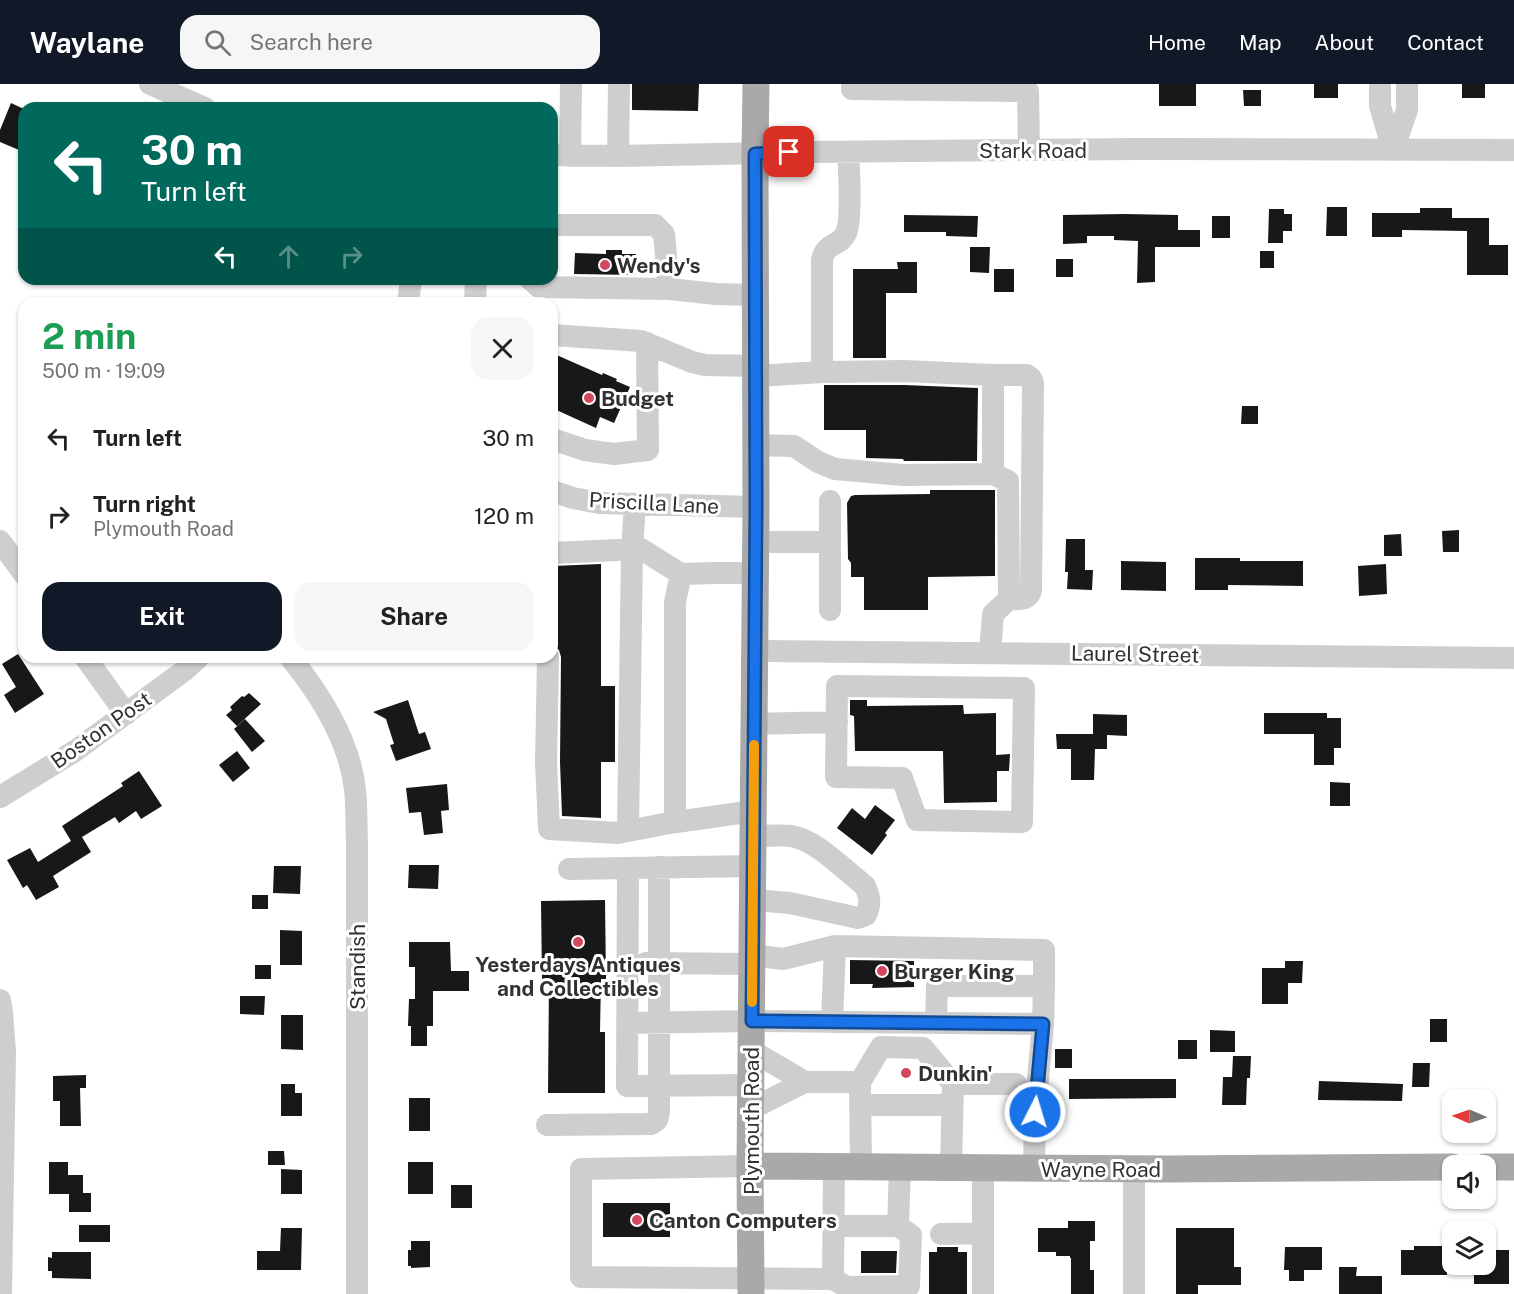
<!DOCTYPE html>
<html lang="en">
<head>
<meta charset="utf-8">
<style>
	:root { --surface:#fff; --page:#f6f6f6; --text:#202124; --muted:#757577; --accent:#111827 }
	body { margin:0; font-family:"Public Sans",sans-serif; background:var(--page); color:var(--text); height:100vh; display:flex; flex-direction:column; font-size:22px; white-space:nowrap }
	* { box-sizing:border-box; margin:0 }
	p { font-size:20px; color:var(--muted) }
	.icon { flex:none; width:33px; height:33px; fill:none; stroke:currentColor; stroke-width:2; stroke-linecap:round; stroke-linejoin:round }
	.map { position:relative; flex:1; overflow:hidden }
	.details { position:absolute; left:18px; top:213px; width:540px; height:366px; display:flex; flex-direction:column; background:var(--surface); border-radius:18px; box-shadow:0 2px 4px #0004 }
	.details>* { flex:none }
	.hud { position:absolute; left:18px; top:18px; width:540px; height:183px; border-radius:18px; box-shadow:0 2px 4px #0004; background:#00695c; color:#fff; overflow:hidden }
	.needle { width:39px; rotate:272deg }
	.buttons { position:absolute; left:1442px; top:1005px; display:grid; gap:12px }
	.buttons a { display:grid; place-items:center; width:54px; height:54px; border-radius:12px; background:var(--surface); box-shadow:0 2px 4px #0004; font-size:30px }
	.pin { position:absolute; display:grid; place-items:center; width:51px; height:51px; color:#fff; margin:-26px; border-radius:12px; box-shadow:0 3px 9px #0006 }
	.me { position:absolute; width:66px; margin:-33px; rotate:5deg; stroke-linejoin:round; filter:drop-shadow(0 0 4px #0008) }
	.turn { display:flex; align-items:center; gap:21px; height:126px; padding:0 24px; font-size:27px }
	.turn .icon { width:78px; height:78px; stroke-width:2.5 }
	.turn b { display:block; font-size:42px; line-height:51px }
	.lanes { display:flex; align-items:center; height:57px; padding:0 24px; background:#0003; justify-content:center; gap:30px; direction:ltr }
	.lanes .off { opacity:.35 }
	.round { display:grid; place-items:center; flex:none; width:63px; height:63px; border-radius:18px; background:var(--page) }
	.summary { display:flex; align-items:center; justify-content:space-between; height:102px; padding:0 24px }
	h1 { font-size:36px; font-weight:700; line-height:45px; color:#1e9e55 }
	.button { display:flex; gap:12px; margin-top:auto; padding:12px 24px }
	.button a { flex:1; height:69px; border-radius:18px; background:var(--accent); color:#fff; font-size:24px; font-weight:700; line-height:69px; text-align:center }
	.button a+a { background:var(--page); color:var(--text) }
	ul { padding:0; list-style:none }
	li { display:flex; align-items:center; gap:18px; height:78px; padding:0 24px }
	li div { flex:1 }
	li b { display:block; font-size:22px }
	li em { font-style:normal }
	header { display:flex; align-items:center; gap:36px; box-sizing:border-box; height:84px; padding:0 30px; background:var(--accent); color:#fff }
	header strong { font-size:28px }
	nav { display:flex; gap:33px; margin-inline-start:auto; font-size:21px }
	.search { width:420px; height:54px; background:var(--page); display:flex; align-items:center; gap:15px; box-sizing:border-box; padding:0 21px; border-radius:18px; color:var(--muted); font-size:22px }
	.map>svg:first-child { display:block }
	.building { fill:#181818 }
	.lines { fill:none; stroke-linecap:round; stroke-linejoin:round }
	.minor { stroke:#cecece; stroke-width:22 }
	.major { stroke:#a9a9a9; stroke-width:27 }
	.route-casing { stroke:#114b97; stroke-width:15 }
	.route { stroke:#1a73e8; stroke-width:10 }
	.slow { stroke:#f59e0b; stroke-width:10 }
	.poi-dot { fill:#d3485e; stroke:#fff; stroke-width:2 }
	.labels { text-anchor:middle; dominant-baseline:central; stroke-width:6; stroke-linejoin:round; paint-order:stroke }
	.street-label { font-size:21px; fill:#313131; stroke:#fff }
	.poi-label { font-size:21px; font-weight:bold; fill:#313131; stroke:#fff; text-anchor:start }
</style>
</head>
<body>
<header>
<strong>Waylane</strong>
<div class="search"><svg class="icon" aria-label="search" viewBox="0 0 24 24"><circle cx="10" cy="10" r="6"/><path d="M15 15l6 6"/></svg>Search here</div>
<nav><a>Home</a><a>Map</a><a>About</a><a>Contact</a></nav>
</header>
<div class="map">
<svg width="1514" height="1210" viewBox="0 0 1514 1210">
	<rect width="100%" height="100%" fill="#fff"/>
	<path class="building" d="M632,0h67l-1,27 -66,-1z
		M1159,0h37v22h-37z
		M1314,0h24v14h-24z
		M1462,0h23v14h-23z
		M1243,6h18v16h-17z
		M11,19l13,6v30l-5,11 -19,-8v-12z
		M1327,123h20v29h-21z
		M1420,124h32v10h37v27h19v30h-41v-44l-65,-1v7h-30v-24h48z
		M1269,125h15v5h8v17h-9v12h-15z
		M1124,130l54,1v15h22v17h-45v35l-18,1 1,-42 -24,-1v-4h-27v7l-24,1v-29z
		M904,131l74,1 -1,21 -31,-1v-4h-42z
		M1212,132h18v22h-18z
		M970,163h20l-1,26 -19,-1z
		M606,166h16v4h14l-1,21 -61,-1 1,-21 31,1z
		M1260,167h14v17h-14z
		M1056,175h17v18h-17z
		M897,178h20v31h-31v65h-33v-89h45z
		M994,185h20v23h-20z
		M552,269l50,22 1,-2 14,6 -1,2 14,6 -16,36 -14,-6 -4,11 -44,-20z
		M824,301h80l74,3 -1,73h-73l-1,-2 -37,-1v-28h-42z
		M1242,322h16v18h-17z
		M930,406h65v86l-67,1v33h-64v-33h-13v-14l-3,-4 -1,-56 4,-7 4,-1 75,-1z
		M1459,446v22h-16l-1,-21z
		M1401,450l1,22h-18v-21z
		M1066,455h19v31h8l-1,20 -25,-1 1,-17h-3z
		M1195,474h45v3h63v25l-75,-1v5h-33z
		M1121,477l45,1v29l-45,-1z
		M601,480v122h14v76h-14v56l-39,-2 -2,-54 1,-105 -2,-7 -6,-5v-79z
		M1386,480l1,30 -28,2 -1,-30z
		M18,570l26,40 -29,19 -11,-18 12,-8 -14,-23z
		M249,609l12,11 -24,22 -11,-11 6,-5 -2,-3 12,-11 2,1z
		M408,616l11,34 6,-2 6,17 -35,12 -6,-16 4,-1 -8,-25 -13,-7z
		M850,616h17v6l96,-1 1,9 32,-1v42l14,-1 -1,17h-12v31l-53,1 -1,-52h-88l-1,-35 -4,-1z
		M1264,629h63v5h14v30h-7v17h-20v-31h-50z
		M1093,630l34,1v21l-20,-1v14h-12l-1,31h-23v-31h-14l-1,-15h37z
		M245,635l20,22 -13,11 -18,-23z
		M237,667l13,17 -17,14 -14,-17z
		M139,687l23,35 -21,13 -5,-8 -17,12 -4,-6 -33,20 9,15 -38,24 6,11 -23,13 -9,-15 -4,3 -16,-28 23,-12 8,14 33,-21 -9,-15 61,-40 -2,-3z
		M1330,698l20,1v23h-20z
		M447,700l2,26 -8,1 2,22 -19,2 -3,-23 -12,1 -3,-25z
		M875,721l20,15 -10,13 2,2 -15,20 -35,-27 15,-20 13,11z
		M409,781h30l-1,24 -30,-1z
		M274,782h27l-1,28 -27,-1z
		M252,811h16v14h-16z
		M605,816l1,79h-5l-1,53h5v61h-57l1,-113h-7l-1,-79z
		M280,846l22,1v34h-22z
		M409,858h41l1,29h18v20h-36v35h-6v20h-16v-20h-3l1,-27h6v-32h-6z
		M850,876l64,1v26l-42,1 1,-4h-23z
		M1285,877h18l-1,22h-14v21h-26v-36h23z
		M255,881h16v14h-16z
		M240,912h25l-1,19 -24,-1z
		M281,931h22v35l-22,-1z
		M1430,935h17v23h-17z
		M1210,946l25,1v21h-25z
		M1178,956h19v19h-19z
		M1055,965h17v19h-17z
		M1233,972h18l-1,22h-3l-1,27h-24l1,-28h9z
		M1413,979h17l-1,24h-17z
		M86,991v13h-6l1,38h-21v-25h-7v-25z
		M1069,995h107v19l-107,1z
		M1319,997l84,3 -1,17 -84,-1z
		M281,1000h14v9h7v23h-21z
		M409,1014h21v33h-21z
		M268,1067h16l1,14h-17z
		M49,1078h19v13h15v18h8v19h-22v-18h-20z
		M408,1078h25v32h-25z
		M281,1085l21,1v24h-21z
		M451,1101h21v23h-21z
		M603,1119h67v34h-67z
		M1068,1137h27v20h-5v29h4v24h-23v-36h-1v-2h-14v-4h-18v-24h30z
		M79,1141h31v17h-31z
		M281,1144h21l-1,42h-44v-19h23z
		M1176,1144h58v39h7v18h-43v9h-22z
		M411,1157h19v26l-19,1v-2h-3v-16h3z
		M1414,1162h33v29h-46v-25h13z
		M937,1163h21v5h9v42h-38v-42h8z
		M1285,1163h37v23h-18v11h-15v-11h-5z
		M1488,1166h21v34h-35v-16h14z
		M861,1167h36l-1,22h-35z
		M52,1168h39v27l-39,-1v-7h-4v-14l4,1z
		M1339,1183h18l-1,9h26v18h-43z"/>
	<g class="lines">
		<path class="minor" d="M150,0l55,24
			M852,0v5l176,2 1,59
			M1380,0v22l13,44
			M1393,66l14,-40v-26
			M552,71l66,1 189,-4 331,-3 376,1
			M570,72l1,-72
			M618,72l1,-72
			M552,141h103l9,9 5,55
			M530,195l9,8 130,2 47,5 39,1
			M408,219l3,-24
			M475,219l1,-24
			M552,251l89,6 51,21 13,3 51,1
			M822,288l82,-1 89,4v99
			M993,291h34l4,3 2,5 -2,208c-4,10 -12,8 -22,8
			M756,292l66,-4v-112c3,-18 18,-13 24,-27 6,-12 3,-65 2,-81
			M552,355l33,11 29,4 34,-4 -1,-107
			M756,361l38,1 24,16 17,7 68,6 90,-1 15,7 1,118 -16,15 -3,39
			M552,407l21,7 26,5 157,4
			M830,417v109
			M0,457l24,33
			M756,458h74
			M552,469l89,-4 40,25 34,-1h41
			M755,567l759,7
			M85,573l41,57
			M290,573c30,37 60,84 65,133 2,17 1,34 2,52v452
			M548,573l-2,105 3,67 69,4 51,-10 85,-12
			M837,602l187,2 -2,134 -105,-2 -15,-42 -66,-1z
			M755,640l82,-2
			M0,713l75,-46 110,-81 14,-13
			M675,738v-220l6,-28
			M628,747l4,-282 3,-44
			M569,785l59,-1
			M753,816l37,3 68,15 8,-3c5,-11 4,-18 -1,-29 -19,-15 -50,-47 -74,-50 -12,-1 -25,0 -38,0
			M752,871l31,4 52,-13 209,4v36
			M646,879l106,1
			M0,916l2,12 3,40 -4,242
			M832,938l3,-76
			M627,939l125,-2 291,3 1,-38h-107l-1,37
			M752,967l53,31
			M953,1000h63
			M751,1001l-124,1 1,-218 125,-2
			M860,1021h92
			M751,1025l54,-27h55
			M547,1041l104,-1 6,-4 2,-8v-245
			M750,1082l-169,3v108l252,2 1,-112
			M861,1083l-1,-85 21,-35 42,1 30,36 -2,84
			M1034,1085l1,-57 8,-88
			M834,1142h64l2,-59
			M941,1150l42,-1
			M833,1195l14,8 62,-1 2,-51 -13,-9
			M983,1210v-125
			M1134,1210v-126"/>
		<path class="major" d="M750,1082l417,3 285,-2
			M1485,1083h29
			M751,1210l-1,-128 6,-659 -1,-353 1,-70"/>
	</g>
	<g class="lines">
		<g class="route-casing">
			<path id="route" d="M789,68l-34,2 1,353 -4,514 291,3 -8,88"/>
		</g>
		<use href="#route" class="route"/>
		<path class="slow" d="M752,918l2,-257"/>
	</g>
	<g class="poi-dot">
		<circle cx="605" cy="181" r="6"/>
		<circle cx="589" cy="314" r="6"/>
		<circle cx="578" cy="858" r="6"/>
		<circle cx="882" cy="887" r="6"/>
		<circle cx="906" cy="989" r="6"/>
		<circle cx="637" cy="1136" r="6"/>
	</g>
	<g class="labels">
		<g class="street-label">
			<text x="1033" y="66">Stark Road</text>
			<text transform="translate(654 419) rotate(3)">Priscilla Lane</text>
			<text transform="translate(1135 570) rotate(1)">Laurel Street</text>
			<text transform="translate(101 646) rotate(-35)">Boston Post</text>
			<text transform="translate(357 883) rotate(-90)">Standish</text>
			<text transform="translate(751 1037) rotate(-90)">Plymouth Road</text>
			<text x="1101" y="1085">Wayne Road</text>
		</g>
		<g class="poi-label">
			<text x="617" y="181">Wendy's</text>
			<text x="601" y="314">Budget</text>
			<text x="578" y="880" text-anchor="middle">Yesterdays Antiques<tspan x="578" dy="24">and Collectibles</tspan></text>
			<text x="894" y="887">Burger King</text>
			<text x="918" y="989">Dunkin'</text>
			<text x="649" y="1136">Canton Computers</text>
		</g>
	</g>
</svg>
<div class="buttons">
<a><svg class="needle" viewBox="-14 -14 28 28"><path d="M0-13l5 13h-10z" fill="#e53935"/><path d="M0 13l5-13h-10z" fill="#757577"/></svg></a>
<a><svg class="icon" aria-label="sound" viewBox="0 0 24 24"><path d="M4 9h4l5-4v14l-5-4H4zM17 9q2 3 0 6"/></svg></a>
<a><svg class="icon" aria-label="layers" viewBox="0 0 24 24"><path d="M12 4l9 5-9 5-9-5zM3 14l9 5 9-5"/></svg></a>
</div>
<div class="pin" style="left:789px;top:68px;background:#d93025"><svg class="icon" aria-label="arrive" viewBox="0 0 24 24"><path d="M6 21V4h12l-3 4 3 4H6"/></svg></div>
<svg class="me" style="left:1035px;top:1028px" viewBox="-20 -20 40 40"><circle r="17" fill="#1a73e8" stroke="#fff" stroke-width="3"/><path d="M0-11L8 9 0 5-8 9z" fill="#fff"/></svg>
<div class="hud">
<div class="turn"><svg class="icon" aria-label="left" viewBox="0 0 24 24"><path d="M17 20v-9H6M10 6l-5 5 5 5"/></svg><div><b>30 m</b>Turn left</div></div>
<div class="lanes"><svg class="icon" aria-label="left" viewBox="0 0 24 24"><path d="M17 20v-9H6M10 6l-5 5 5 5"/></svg><svg class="icon off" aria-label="ahead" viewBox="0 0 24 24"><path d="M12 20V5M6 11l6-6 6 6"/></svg><svg class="icon off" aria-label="right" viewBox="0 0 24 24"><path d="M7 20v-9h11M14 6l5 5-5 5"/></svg></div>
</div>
<section class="details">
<div class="summary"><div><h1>2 min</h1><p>500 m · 19:09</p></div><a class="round"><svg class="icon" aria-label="close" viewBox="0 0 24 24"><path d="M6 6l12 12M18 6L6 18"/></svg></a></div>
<ul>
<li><svg class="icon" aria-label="left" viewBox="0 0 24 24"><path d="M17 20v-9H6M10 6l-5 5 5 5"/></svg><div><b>Turn left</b></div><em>30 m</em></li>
<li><svg class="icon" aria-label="right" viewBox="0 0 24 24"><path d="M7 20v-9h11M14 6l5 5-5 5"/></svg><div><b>Turn right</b><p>Plymouth Road</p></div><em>120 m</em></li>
</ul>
<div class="button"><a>Exit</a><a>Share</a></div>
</section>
</div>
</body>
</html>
